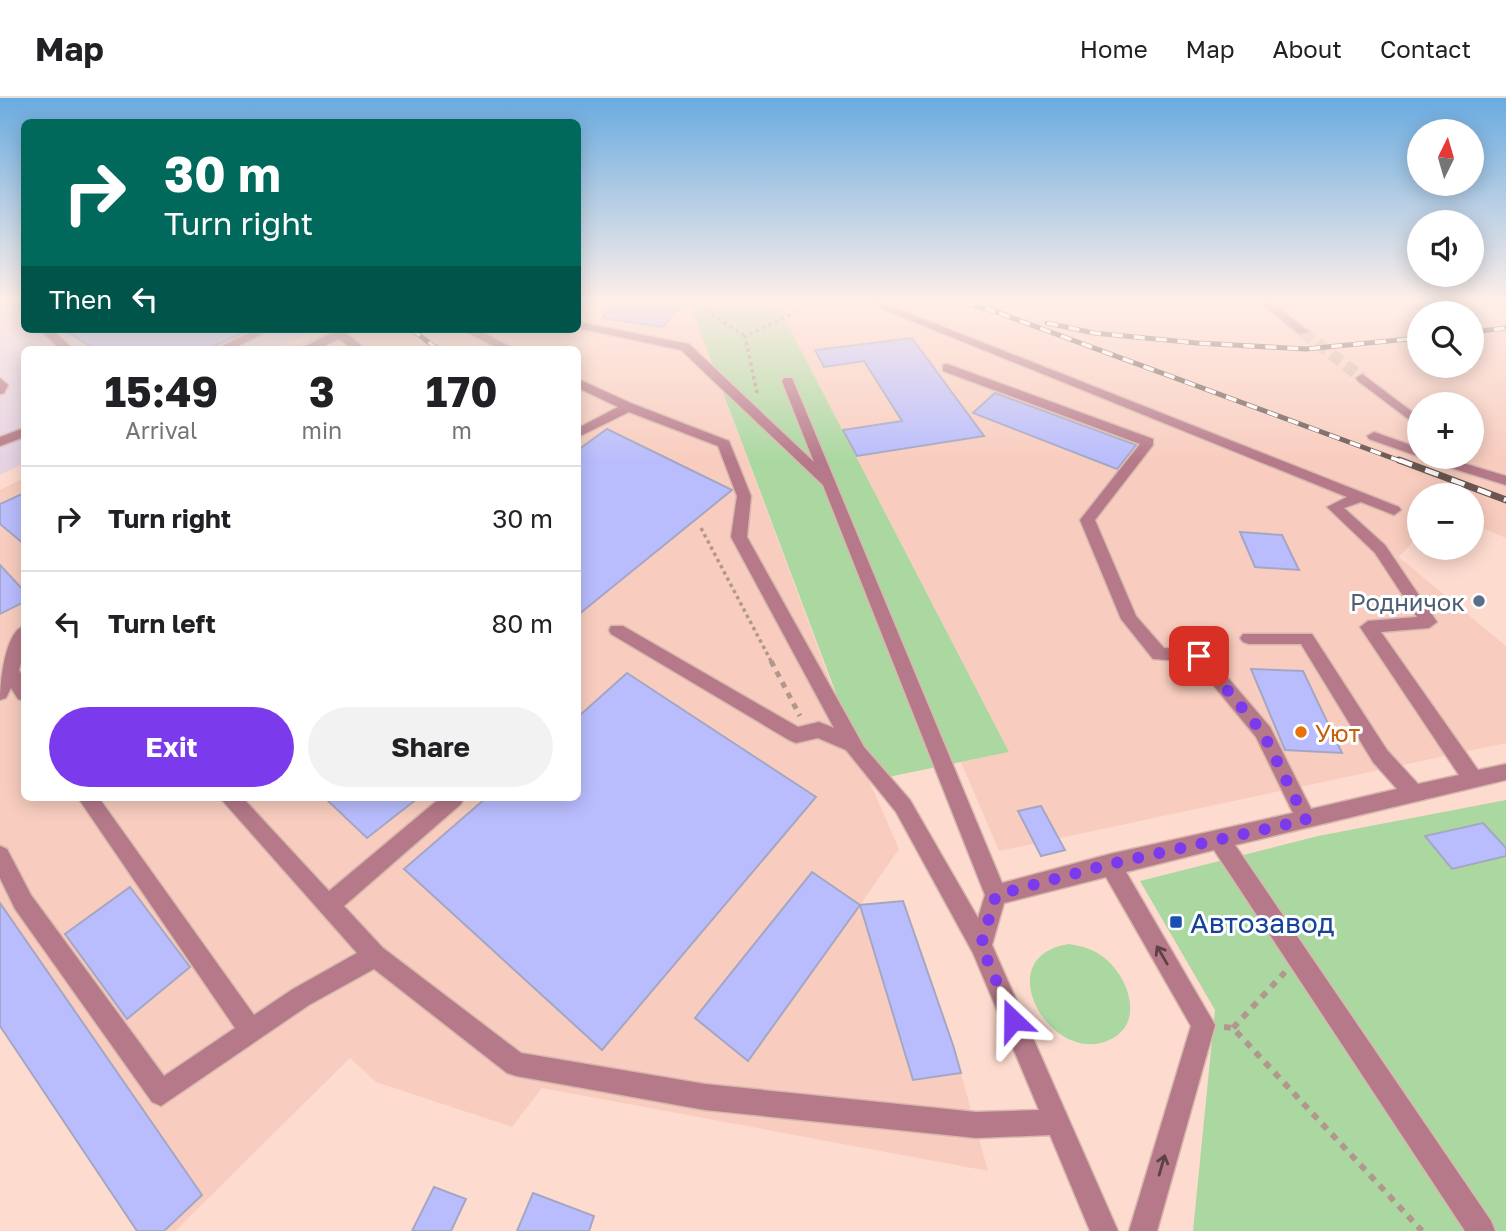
<!DOCTYPE html>
<html lang="en">
<head>
<meta charset="utf-8">
<style>
	:root { --surface:#fff; --page:#f2f2f2; --text:#202124; --muted:#757577; --line:#e0e0e0; --accent:#7c3aed }
	body { margin:0; font-family:"Golos Text",sans-serif; background:var(--page); color:var(--text); height:100vh; display:flex; flex-direction:column; font-size:26px; white-space:nowrap }
	* { box-sizing:border-box; margin:0 }
	p { font-size:23px; color:var(--muted) }
	.icon { flex:none; width:38px; height:38px; fill:none; stroke:currentColor; stroke-width:2; stroke-linecap:round; stroke-linejoin:round }
	.map { position:relative; flex:1; overflow:hidden }
	.side { position:absolute; left:21px; top:248px; width:560px; height:455px; display:flex; flex-direction:column; background:var(--surface); border-radius:10px; box-shadow:0 4px 18px #0003 }
	.side>* { flex:none }
	.guide { position:absolute; left:21px; top:21px; width:560px; height:214px; border-radius:10px; box-shadow:0 4px 18px #0003; background:#00695c; color:#fff; overflow:hidden }
	.needle { width:46px; rotate:5deg }
	.tools { position:absolute; left:1407px; top:21px; display:grid; gap:14px }
	.tools a { display:grid; place-items:center; width:77px; height:77px; border-radius:50%; background:var(--surface); box-shadow:0 4px 18px #0003; font-size:35px }
	.pin { position:absolute; display:grid; place-items:center; width:60px; height:60px; color:#fff; margin:-30px; border-radius:14px; box-shadow:0 4px 10px #0006 }
	.me { position:absolute; width:77px; margin:-38px; rotate:337deg; stroke-linejoin:round; filter:drop-shadow(0 0 5px #0008) }
	.turn { display:flex; align-items:center; gap:24px; height:147px; padding:0 28px; font-size:32px }
	.turn .icon { width:91px; height:91px; stroke-width:2.5 }
	.turn b { display:block; font-size:49px; line-height:60px }
	.then { display:flex; align-items:center; height:66px; padding:0 28px; background:#0003; gap:14px; font-size:26px }
	.eta { display:flex; justify-content:space-evenly; align-items:center; height:119px; text-align:center }
	.eta b { font-size:42px; font-weight:700; line-height:49px }
	.cta { display:flex; gap:14px; margin-top:auto; padding:14px 28px }
	.cta a { flex:1; height:80px; border-radius:42px; background:var(--accent); color:#fff; font-size:28px; font-weight:700; line-height:80px; text-align:center }
	.cta a+a { background:var(--page); color:var(--text) }
	ul { padding:0; list-style:none }
	li { display:flex; align-items:center; gap:21px; height:105px; padding:0 28px; border-top:2px solid var(--line) }
	li div { flex:1 }
	li b { display:block; font-size:26px }
	li em { font-style:normal }
	header { display:flex; align-items:center; gap:42px; box-sizing:border-box; height:98px; padding:0 35px; background:var(--surface); border-bottom:2px solid var(--line) }
	header strong { font-size:33px }
	nav { display:flex; gap:38px; margin-inline-start:auto; font-size:24px }
	.map>svg:first-child { display:block }
	.commercial { fill:#e5d3e3 }
	.built { fill:#f8cdbf; fill-rule:evenodd }
	.green { fill:#abd8a1 }
	.building { fill:#b9bdfd; stroke:#a4a7c4; stroke-width:2 }
	.lines { fill:none; stroke-linecap:round; stroke-linejoin:round }
	.minor-tunnel { stroke:#d6b8ad; stroke-width:12; stroke-dasharray:12 6; stroke-linecap:butt }
	.minor-casing { stroke:#d6b8ad; stroke-width:3 }
	.path-far2 { stroke:#b2978e; stroke-width:3.5; stroke-dasharray:3.5 3.5; stroke-linecap:butt }
	.path-far1 { stroke:#b2978e; stroke-width:5; stroke-dasharray:6 6; stroke-linecap:butt }
	.path { stroke:#b2978e; stroke-width:6; stroke-dasharray:7 7; stroke-linecap:butt }
	.minor { fill:#b57989; fill-rule:evenodd }
	.rail-far1-casing { stroke:#6a5751; stroke-width:5 }
	.rail-casing { stroke:#6a5751; stroke-width:7 }
	.rail-far1 { stroke:#fff; stroke-width:3.5; stroke-dasharray:11; stroke-linecap:butt }
	.rail { stroke:#fff; stroke-width:4.5; stroke-dasharray:14; stroke-linecap:butt }
	.oneway { stroke:#5d4243 }
	.route { stroke:#7c3aed; stroke-width:12; stroke-dasharray:0 21.6 }
	.service-dot { fill:#5c6f8a; stroke:#fff; stroke-width:2.5 }
	.food-dot { fill:#e8710a; stroke:#fff; stroke-width:2.5 }
	.transit-dot { fill:#1a4fb4; stroke:#fff; stroke-width:2.5 }
	.labels { text-anchor:middle; dominant-baseline:central; stroke-width:6; stroke-linejoin:round; paint-order:stroke }
	.service-label { font-size:24px; fill:#4e5e75; stroke:#fff; text-anchor:end }
	.food-label { font-size:24px; fill:#c56008; stroke:#fff; text-anchor:start }
	.near-transit-label { font-size:28px; fill:#164399; stroke:#fff; text-anchor:start }
</style>
</head>
<body>
<header>
<strong>Map</strong>
<nav><a>Home</a><a>Map</a><a>About</a><a>Contact</a></nav>
</header>
<div class="map">
<svg width="1506" height="1133" viewBox="0 0 1506 1133">
	<rect width="100%" height="100%" fill="#fedbcf"/>
	<path class="commercial" d="M0,204h24v27h294l-46,21h-248v113l-24,12z"/>
	<path class="built" d="M578,204h111l168,451 42,96 -39,56 43,145 50,-5 35,126 -446,-83 -30,39 -136,-45 -26,-24 -175,173h-38l-137,-205v-536l24,-12v320h554v-448h-290l44,-21h246z
		M776,204h730v236l-34,-14v-29h-53v40l-20,22 107,89v97l-507,108 -38,-89 48,-10zM1419,215h53v53h-53zM1419,306h53v53h-53z"/>
	<path class="green" d="M689,204h87l233,450 -140,29z
		M1506,702v431h-313l22,-221 -75,-129 178,-45z
		M1069,846c11,2 21,4 30,10 29,18 49,71 8,87 -58,23 -119,-85 -38,-97z"/>
	<path class="building" d="M615,204h67l-19,25 -61,-9z
		M63,231h188l-45,21h-110z
		M912,240l72,98 -127,20 -14,-26 59,-9 -38,-60 -40,6 -9,-17z
		M995,295l141,52 -19,24 -144,-56z
		M607,331l125,61 -154,125v-165z
		M24,395v51l-24,-20v-20z
		M1240,434l42,3 17,35 -44,-3z
		M0,467l24,26v11l-24,12z
		M1251,571l52,2 39,82 -57,-3z
		M627,575l189,124 -214,253 -198,-181 82,-71h92v-81z
		M325,700h93l-51,40z
		M1041,708l24,44 -24,6 -23,-45z
		M1483,725l23,25v8l-54,13 -27,-33z
		M812,774l48,33 -112,156 -53,-43z
		M130,789l60,80 -63,52 -62,-85z
		M903,803l50,144 8,28 -48,7 -53,-175z
		M0,805l202,292 -38,36h-27l-137,-205z
		M434,1089l32,12 -15,32h-39z
		M533,1095l61,23 -5,15h-72z"/>
	<g class="lines">
		<path class="minor-tunnel" d="M1303,234l59,46"/>
		<g class="minor-casing">
			<path id="minor" d="M10,204h11l3,3v8z
				M578,204h11l-11,10z
				M865,204h15l519,205 2,3 -7,5 -33,-13 -17,6 41,37 52,77 -8,6 -48,4 97,138 28,-6v16l-271,65 256,376 4,10h-30l-251,-381 -88,22 89,153 -58,206h-28l62,-205 -85,-149 -102,26 -12,42 126,286h-28l-40,-96 -74,3 -271,-28 -189,-34 -9,-3 -133,-104 -65,36 -148,101 -9,-4 -137,-193 -15,-31v-32l7,3 24,46 133,181 71,-48 -157,-230h21l155,217 39,-26 64,-36 -137,-155h23l86,93 111,-93h24l-3,6 -117,102 39,42 138,105 184,31 271,28 63,-2 -66,-157 -77,-141 -50,-62 -28,-12 -22,5 -7,-3 -178,-106 -2,-4 2,-4h12l175,101 21,-5 15,6 -103,-191 6,-41 -19,-50 -89,-34 -51,25v-9l40,-21 -40,-19v-9l55,25 96,37 22,55 -4,41 117,210 46,53 68,118 7,-23 -162,-410 -142,-135 -103,-22v-6l111,22 125,118 -32,-81 2,-3h8l210,505 108,-29 183,-41 -37,-76 -62,-75 -41,-3 -32,-40 -41,-99 60,-76 -197,-73v-6l4,-1 206,75v6l-58,75 41,96 28,32 41,3 65,76 41,82 86,-20 -24,-27 -72,-118h-52l-6,-2 -3,-4 3,-4h69l75,116 31,34 41,-9 -99,-148 8,-6 49,-4 -42,-64 -48,-46 20,-10z
				M1259,204h13l37,30 -10,2z
				M39,231h13l22,21h-13z
				M257,231h15l-42,21h-16z
				M339,231h14l-6,5 20,16h-13l-15,-11 -24,11h-16z
				M461,231h15l40,21h-15z
				M1362,276l57,43v10l-61,-46 -2,-3z
				M0,280l8,7 -4,8 -4,1z
				M24,330v9l-24,9v-9z
				M1374,334l45,16 1,9 -51,-18 -2,-3z
				M1423,359h20l63,19v9l-81,-25z
				M24,528v28l-5,16 5,9v22l-6,-2 -7,-11 -5,10 -6,2c0,-17 5,-69 24,-74z"/>
		</g>
		<path class="path-far2" d="M706,204l5,12 34,22
			M757,295l-12,-57 51,-24
			M701,430l71,135"/>
		<path class="path-far1" d="M771,563l29,55"/>
		<path class="path" d="M1224,929l9,1 189,203
			M1233,930l52,-56"/>
		<use href="#minor" class="minor"/>
		<g class="rail-far1-casing">
			<path id="rail-far1" d="M964,204l42,13
				M999,215l404,149
				M1047,225l47,10 103,10 109,6 113,-11
				M411,231l28,21
				M1472,234l34,-4"/>
		</g>
		<g class="rail-casing">
			<path id="rail" d="M1399,362l107,40"/>
		</g>
		<use href="#rail-far1" class="rail-far1"/>
		<use href="#rail" class="rail"/>
	</g>
	<defs><path id="oneway-shaft" d="M-6 0H5M1.5-3L5.5 0L1.5 3" fill="none" stroke-width="1.6" stroke-linecap="round" stroke-linejoin="round" transform="scale(1.75)"/></defs>
	<g class="oneway">
		<use href="#oneway-shaft" transform="translate(1162 857) rotate(-120)"/>
		<use href="#oneway-shaft" transform="translate(1162 1067) rotate(-74)"/>
	</g>
	<linearGradient id="sky" x2="0" y2="1"><stop stop-color="#69abe0"/><stop offset="0.56" stop-color="#ffefe9"/><stop offset="1" stop-color="#ffefe9" stop-opacity="0"/></linearGradient>
	<rect width="1506" height="363" fill="url(#sky)"/>
	<g class="lines">
		<path class="route" d="M1013,922l-32,-75 15,-50 114,-31 196,-44 -43,-87 -64,-77"/>
	</g>
	<circle class="service-dot" cx="1479" cy="503" r="7"/>
	<circle class="food-dot" cx="1301" cy="634" r="7"/>
	<rect class="transit-dot" x="1169" y="817" width="14" height="14" rx="3.5"/>
	<g class="labels">
		<g class="service-label">
			<text x="1465" y="503">Родничок</text>
		</g>
		<g class="food-label">
			<text x="1315" y="634">Уют</text>
		</g>
		<g class="near-transit-label">
			<text x="1190" y="824">Автозавод</text>
		</g>
	</g>
</svg>
<div class="tools">
<a><svg class="needle" viewBox="-14 -14 28 28"><path d="M0-13l5 13h-10z" fill="#e53935"/><path d="M0 13l5-13h-10z" fill="#757577"/></svg></a>
<a><svg class="icon" aria-label="sound" viewBox="0 0 24 24"><path d="M4 9h4l5-4v14l-5-4H4zM17 9q2 3 0 6"/></svg></a>
<a><svg class="icon" aria-label="search" viewBox="0 0 24 24"><circle cx="10" cy="10" r="6"/><path d="M15 15l6 6"/></svg></a>
<a>+</a>
<a>−</a>
</div>
<div class="pin" style="left:1199px;top:558px;background:#d93025"><svg class="icon" aria-label="arrive" viewBox="0 0 24 24"><path d="M6 21V4h12l-3 4 3 4H6"/></svg></div>
<svg class="me" style="left:1013px;top:922px" viewBox="-20 -20 40 40"><path d="M0-17L14 15 0 8-14 15z" fill="#7c3aed" stroke="#fff" stroke-width="4"/></svg>
<div class="guide">
<div class="turn"><svg class="icon" aria-label="right" viewBox="0 0 24 24"><path d="M7 20v-9h11M14 6l5 5-5 5"/></svg><div><b>30 m</b>Turn right</div></div>
<div class="then">Then<svg class="icon" aria-label="left" viewBox="0 0 24 24"><path d="M17 20v-9H6M10 6l-5 5 5 5"/></svg></div>
</div>
<section class="side">
<div class="eta">
<div><b>15:49</b><p>Arrival</p></div>
<div><b>3</b><p>min</p></div>
<div><b>170</b><p>m</p></div>
</div>
<ul>
<li><svg class="icon" aria-label="right" viewBox="0 0 24 24"><path d="M7 20v-9h11M14 6l5 5-5 5"/></svg><div><b>Turn right</b></div><em>30 m</em></li>
<li><svg class="icon" aria-label="left" viewBox="0 0 24 24"><path d="M17 20v-9H6M10 6l-5 5 5 5"/></svg><div><b>Turn left</b></div><em>80 m</em></li>
</ul>
<div class="cta"><a>Exit</a><a>Share</a></div>
</section>
</div>
</body>
</html>
